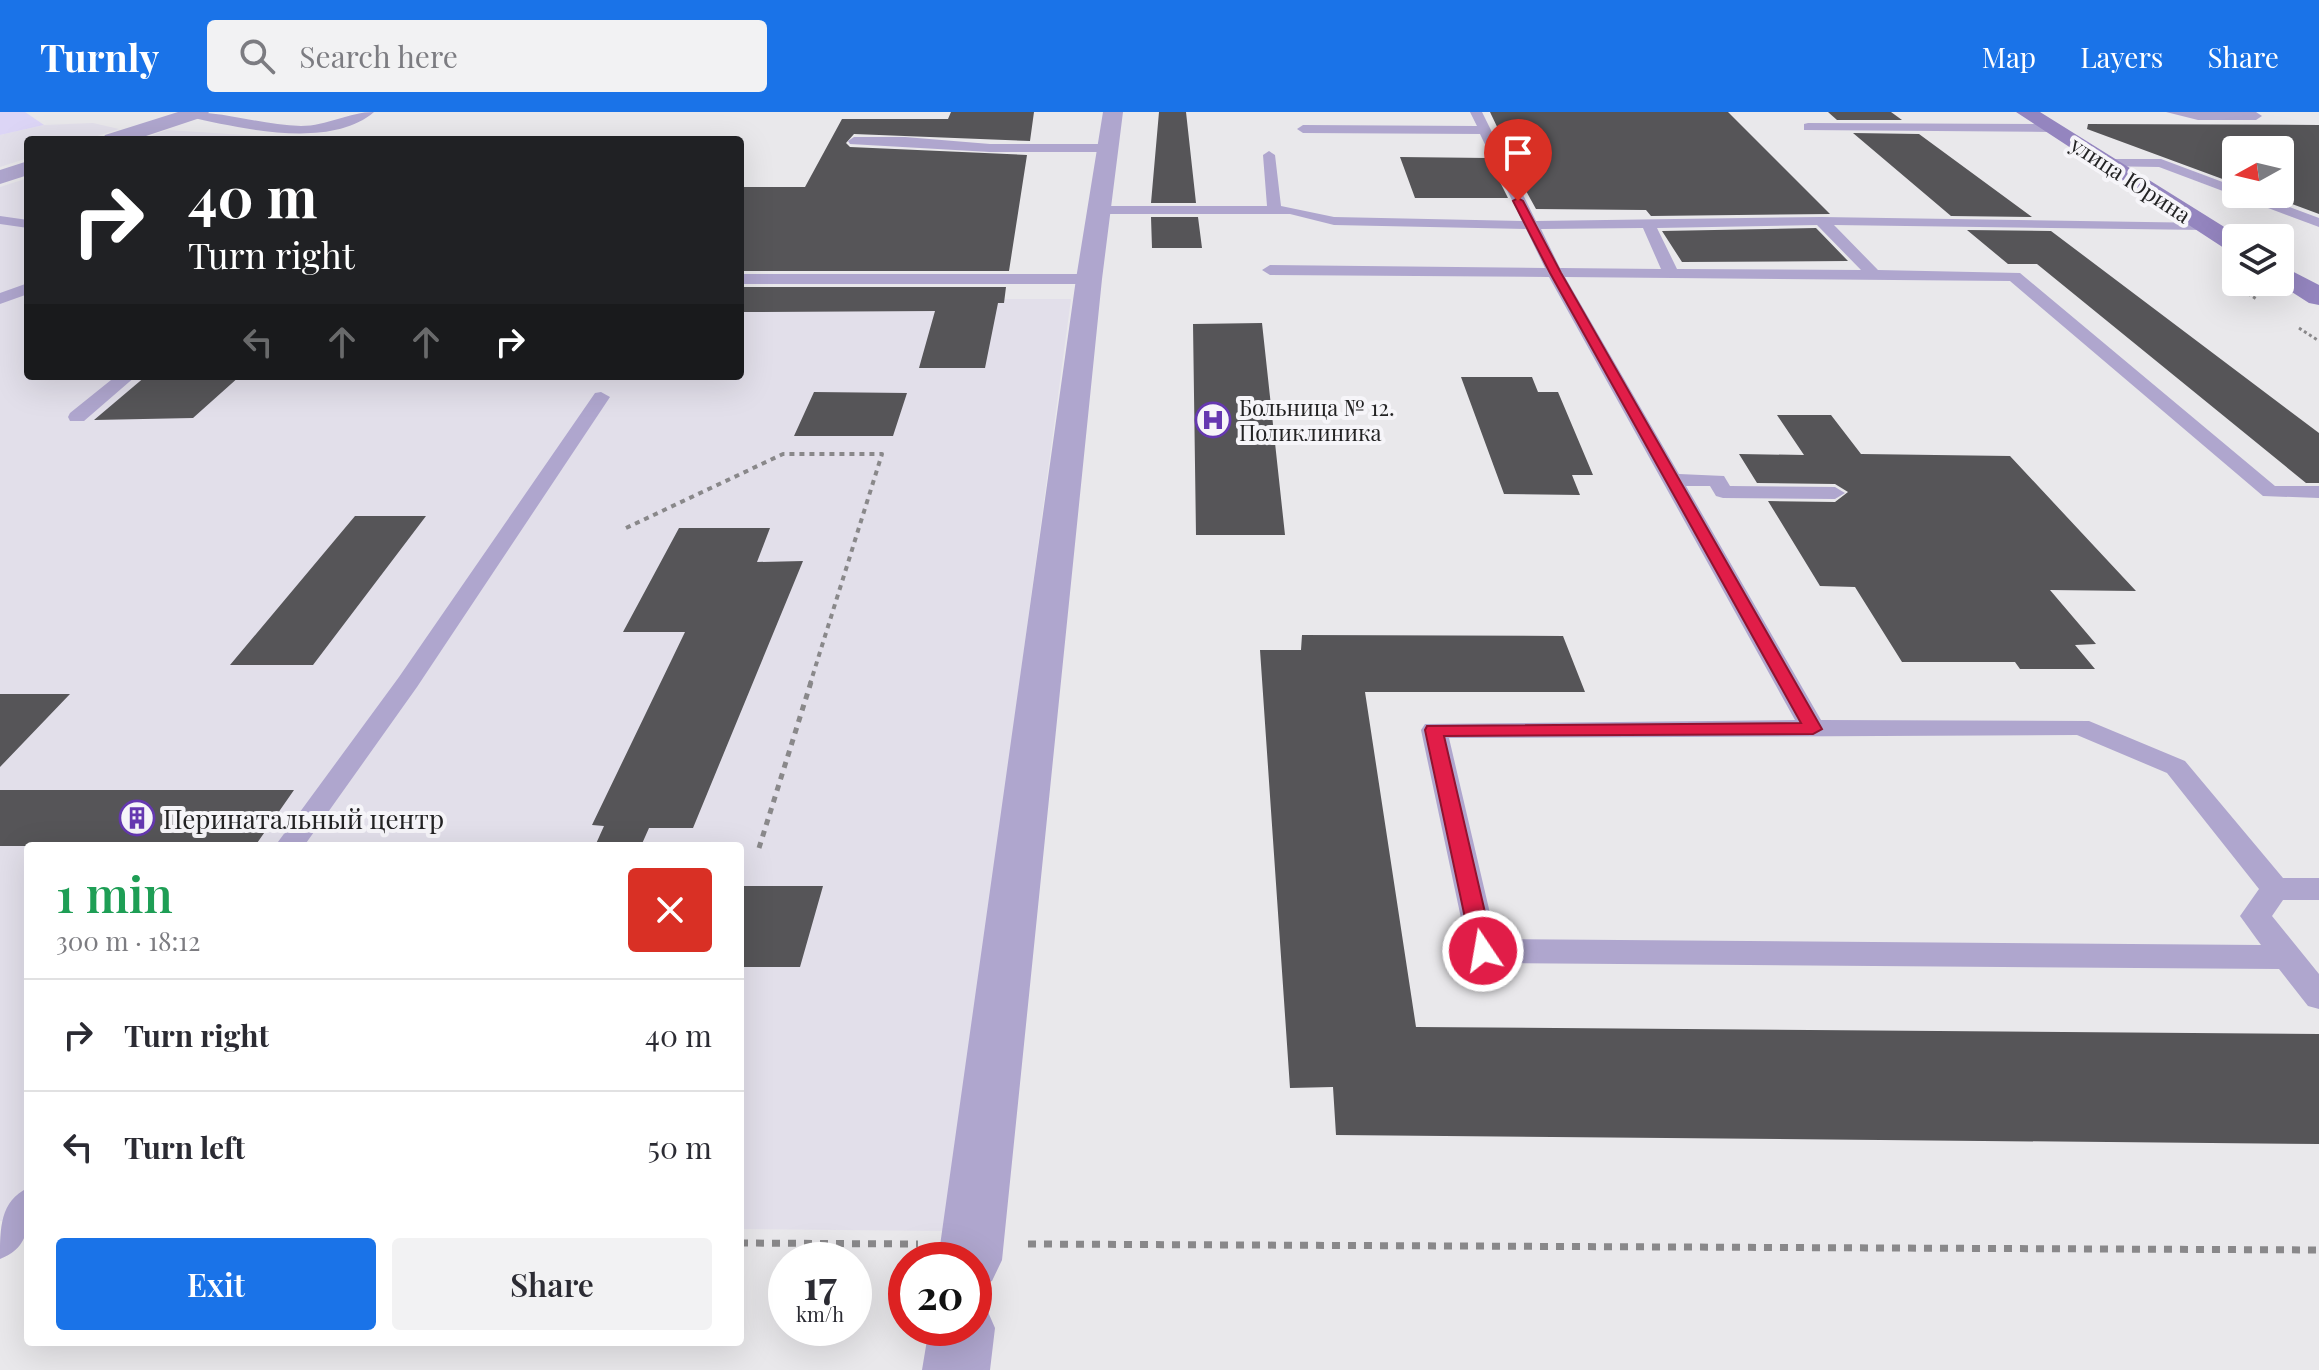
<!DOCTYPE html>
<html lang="en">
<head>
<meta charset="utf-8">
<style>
	:root { --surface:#fff; --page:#f2f2f3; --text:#2b2b33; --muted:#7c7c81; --line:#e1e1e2; --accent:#1a73e8 }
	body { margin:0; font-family:"Playfair Display",serif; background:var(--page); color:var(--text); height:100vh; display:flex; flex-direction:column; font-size:30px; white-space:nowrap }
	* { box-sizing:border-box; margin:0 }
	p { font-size:26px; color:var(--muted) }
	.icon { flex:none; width:44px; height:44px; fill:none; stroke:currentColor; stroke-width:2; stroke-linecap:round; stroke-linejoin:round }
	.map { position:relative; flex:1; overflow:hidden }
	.panel { position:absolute; left:24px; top:730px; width:720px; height:504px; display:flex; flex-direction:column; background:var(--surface); border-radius:8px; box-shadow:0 8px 32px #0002 }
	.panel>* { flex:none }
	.guide { position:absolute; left:24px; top:24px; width:720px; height:244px; border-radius:8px; box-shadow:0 8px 32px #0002; background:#202124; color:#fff; overflow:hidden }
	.needle { width:52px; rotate:262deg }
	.buttons { position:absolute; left:2222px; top:24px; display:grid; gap:16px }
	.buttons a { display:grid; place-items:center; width:72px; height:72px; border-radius:8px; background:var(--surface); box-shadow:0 8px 32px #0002; font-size:40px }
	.speed { position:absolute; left:768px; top:1130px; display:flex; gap:16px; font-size:40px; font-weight:700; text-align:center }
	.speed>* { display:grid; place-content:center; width:104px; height:104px; border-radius:50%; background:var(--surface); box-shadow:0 8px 32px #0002; line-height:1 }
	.speed small { font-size:20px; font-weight:400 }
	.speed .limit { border:12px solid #d22; background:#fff; color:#111 }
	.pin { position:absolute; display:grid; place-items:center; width:68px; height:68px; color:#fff; margin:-82px -34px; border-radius:50% 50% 50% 0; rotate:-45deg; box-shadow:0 0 8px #0007 }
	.pin .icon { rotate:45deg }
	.me { position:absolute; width:88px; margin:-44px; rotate:348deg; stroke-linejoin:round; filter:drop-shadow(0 0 6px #0008) }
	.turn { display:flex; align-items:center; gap:28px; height:168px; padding:0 32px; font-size:36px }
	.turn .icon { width:104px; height:104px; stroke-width:2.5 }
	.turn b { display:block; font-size:56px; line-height:68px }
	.lanes { display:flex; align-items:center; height:76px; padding:0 32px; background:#0003; justify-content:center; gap:40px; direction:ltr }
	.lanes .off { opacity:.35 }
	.round { display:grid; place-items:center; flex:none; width:84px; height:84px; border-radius:8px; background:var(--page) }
	.headline { display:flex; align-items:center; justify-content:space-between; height:136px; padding:0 32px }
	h1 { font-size:48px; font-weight:600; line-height:60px; color:#1e9e55 }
	.cta { display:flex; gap:16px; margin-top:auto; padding:16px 32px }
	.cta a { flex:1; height:92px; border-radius:8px; background:var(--accent); color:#fff; font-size:32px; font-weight:600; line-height:92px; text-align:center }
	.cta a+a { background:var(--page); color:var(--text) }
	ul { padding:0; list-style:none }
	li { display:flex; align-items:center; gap:24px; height:112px; padding:0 32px; border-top:2px solid var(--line) }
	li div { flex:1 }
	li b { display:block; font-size:30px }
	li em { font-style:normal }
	header { display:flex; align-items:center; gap:48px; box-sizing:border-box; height:112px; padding:0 40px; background:var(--accent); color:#fff }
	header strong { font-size:38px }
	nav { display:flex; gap:44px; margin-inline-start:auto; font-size:28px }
	.search { width:560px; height:72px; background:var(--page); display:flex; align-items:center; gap:20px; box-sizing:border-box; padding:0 28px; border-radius:8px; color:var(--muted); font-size:30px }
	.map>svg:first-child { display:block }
	.built { fill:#e2dfea }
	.green { fill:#dcd5f6 }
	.building { fill:#565558 }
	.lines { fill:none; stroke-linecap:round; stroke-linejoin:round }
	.path-far3 { stroke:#89888a; stroke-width:3; stroke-dasharray:3 3; stroke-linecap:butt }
	.path-far2 { stroke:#89888a; stroke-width:4; stroke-dasharray:5 5; stroke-linecap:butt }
	.path-far1 { stroke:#89888a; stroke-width:5; stroke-dasharray:6 6; stroke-linecap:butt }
	.path { stroke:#89888a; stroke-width:7; stroke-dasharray:8 8; stroke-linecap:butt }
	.lane { fill:#afa6ce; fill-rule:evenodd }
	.street { fill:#afa6ce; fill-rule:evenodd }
	.secondary { fill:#9485bf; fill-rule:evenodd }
	.route { fill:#e11d48; stroke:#92132f; stroke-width:2 }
	.labels { text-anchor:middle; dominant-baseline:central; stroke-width:8; stroke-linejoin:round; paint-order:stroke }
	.far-street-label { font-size:22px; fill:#232324; stroke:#f6f5f9 }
	.far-poi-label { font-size:22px; fill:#232324; stroke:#f6f5f9; text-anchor:start }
	.poi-label { font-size:26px; fill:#232324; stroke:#f6f5f9; text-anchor:start }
</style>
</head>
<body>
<header>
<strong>Turnly</strong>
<div class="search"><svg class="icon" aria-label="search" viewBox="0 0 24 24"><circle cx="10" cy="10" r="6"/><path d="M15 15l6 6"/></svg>Search here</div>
<nav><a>Map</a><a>Layers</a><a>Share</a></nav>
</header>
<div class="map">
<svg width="2319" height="1258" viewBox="0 0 2319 1258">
	<rect width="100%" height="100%" fill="#e9e8eb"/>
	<path class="built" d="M93,11l26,6 -34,11h-57v18l-28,9v-32l44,-10z
		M167,18l157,10h-185z
		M28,66v198h712v-77h331l-125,932 -206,-2v-383h-712v375h-28v-1034z"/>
	<path class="green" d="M0,0h25l19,13 -44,10z"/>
	<path class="building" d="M951,0h83l-4,29 -176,-7 -8,9 4,4 177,8 -18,116h-269v-84h65l37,-68h106z
		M1159,0h27l10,91h-45z
		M1490,0h238l102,102 -179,2 -5,-6 -110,-1 -28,-51h4z
		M1828,0h63l11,8h-65z
		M2088,12l231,1v89l-54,-20h15v-44h-44v34l-149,-55z
		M1853,21l66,1 113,83 -81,-1z
		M1400,45l88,1 20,40h-93z
		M1151,105h47l4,31h-50z
		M1816,116l32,33 -166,1 -20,-31z
		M1967,118l84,1 268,202v50h-13l-269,-219h-29z
		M740,175h266l-2,16h-6l-13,65h-66l16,-57 -195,1z
		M1262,211l23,212h-89l-3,-211z
		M146,264h94l-47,42 -99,2z
		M1461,265h71l6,15h20l35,83h-21l8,20 -76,-1z
		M814,280l93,1 -14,43h-99z
		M1777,303h54l30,39 149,2 126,135 -86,-1 46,54 -21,1 20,24h-75l-5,-7h-113l-47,-75 -35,-1 -52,-85 67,1 13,-10 -13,-8 -78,-1 -18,-29 65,1z
		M355,404h71l-113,149h-83z
		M679,416h91l-13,34 46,-1 -110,267h-44l-8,18h-46l9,-20 -12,-1 93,-193h-62z
		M1302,523l261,1 22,56h-220l51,335 903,7v110l-983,-9 -3,-48 -43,1 -30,-438h41z
		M0,582h70l-70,73z
		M0,678h294l-39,56h-255z
		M740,774h83l-23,81h-60z"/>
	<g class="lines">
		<path class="path-far3" d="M2223,165l35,23
			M2299,216l20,13"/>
		<path class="path-far2" d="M626,416l157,-74h99l-72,230"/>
		<path class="path-far1" d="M759,736l52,-166"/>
		<path class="path" d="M740,1131l178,1
			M1028,1132l1291,6"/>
		<path class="lane" d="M188,0c38,0 75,13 113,14 26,0 48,-14 73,-14 -44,38 -134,16 -185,5z
			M1470,0h12l54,109 285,-4 389,6 2,3 -7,4 -371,-5 44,45 142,3 255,213h44v12l-56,-2 -253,-215 -445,-4 114,197 45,2 6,10 105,1 10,6 -10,6 -112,-1 -7,-2 -6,-10h-24l135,234 268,1 96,40 98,117h36v22h-36l-11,16 47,58v35l-11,-3 -29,-37 -796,-6 -11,-4 -4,-8 -47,-221 4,-6 370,-4 -246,-443 -279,-2 -8,-5 8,-5 275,3 -19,-39 -192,-4 -44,-11h-190l-7,-4 7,-4h167l-4,-51 6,-4 6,4 6,51 53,11 188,4 -42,-87 -177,-1 -6,-4 6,-4 174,1zM1817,113l44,45 -184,-1 -20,-41zM1643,116l18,41 -101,-1 -19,-39zM2077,623l90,38 92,116 -19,27 21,29 -765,-6 -47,-201z
			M2166,0h90l6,4 -6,4h-58z
			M1808,11l243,1 6,4 -6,4 -247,-2v-6z
			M854,25h51l85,7h119l6,4 -6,4h-119l-140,-8 -2,-3z
			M2105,47h56l75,28v7h19l64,24v9l-160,-60 -59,-1v-6z
			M0,104l28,4v8l-28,-4z
			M740,162h349l8,5 -8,5h-349z
			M28,171v11l-28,10v-11z
			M116,264h20l-52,45h-14l-2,-4 2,-4z
			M601,280l9,5 -193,290 -113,159h-29l124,-169 196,-284z
			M28,1076c0,30 6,58 -28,71 0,-31 0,-58 28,-71z"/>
		<path class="street" d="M178,0h31l-3,4 -72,24h-32l3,-5z
			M1103,0h20l-21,167 -100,981 -10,21 -18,7v-28h-36l138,-981z
			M28,49v14l-28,9v-14z
			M974,1189l11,4 10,23 -5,42h-68l7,-42h45z"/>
		<path class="secondary" d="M2016,0h24l202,126h-6v15l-9,-3z
			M2280,153l39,20v20l-10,-2 -33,-21h4z"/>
	</g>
	<path class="route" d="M1518,86l5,3 38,72 261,456 -9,5 -369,2 50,215 -4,6h-15l-3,-6 -47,-221 2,-4 374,-3 -251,-450 -37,-72z"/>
	<defs>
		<g id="hospital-ring" transform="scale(1.8)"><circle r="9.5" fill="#f6f5f9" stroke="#6538b0" stroke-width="1.5"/><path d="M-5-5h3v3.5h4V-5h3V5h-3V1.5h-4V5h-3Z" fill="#6538b0"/></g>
		<g id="building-ring" transform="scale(1.8)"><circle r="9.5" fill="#f6f5f9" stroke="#6538b0" stroke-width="1.5"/><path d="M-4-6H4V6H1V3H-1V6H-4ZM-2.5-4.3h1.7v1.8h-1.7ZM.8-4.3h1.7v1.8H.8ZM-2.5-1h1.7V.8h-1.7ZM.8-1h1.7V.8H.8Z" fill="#6538b0"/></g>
	</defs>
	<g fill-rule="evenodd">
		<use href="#hospital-ring" x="1213" y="308"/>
		<use href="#building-ring" x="137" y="706"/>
	</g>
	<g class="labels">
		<g class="far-street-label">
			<text transform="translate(2131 67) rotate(33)">улица Юрина</text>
		</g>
		<g class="far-poi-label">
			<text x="1239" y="295">Больница № 12.<tspan x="1239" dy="25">Поликлиника</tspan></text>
		</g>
		<g class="poi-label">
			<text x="163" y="706">Перинатальный центр</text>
		</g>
	</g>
</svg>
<div class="buttons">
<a><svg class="needle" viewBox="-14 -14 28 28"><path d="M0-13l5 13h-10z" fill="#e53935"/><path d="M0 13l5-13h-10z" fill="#7c7c81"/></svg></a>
<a><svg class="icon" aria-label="layers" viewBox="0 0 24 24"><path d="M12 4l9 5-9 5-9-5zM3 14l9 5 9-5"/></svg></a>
</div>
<div class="speed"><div>17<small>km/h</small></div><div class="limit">20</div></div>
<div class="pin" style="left:1518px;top:89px;background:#d93025"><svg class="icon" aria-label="arrive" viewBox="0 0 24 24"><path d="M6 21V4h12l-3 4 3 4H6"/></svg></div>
<svg class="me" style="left:1483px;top:839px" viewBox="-20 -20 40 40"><circle r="17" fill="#e11d48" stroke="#fff" stroke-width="3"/><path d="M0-11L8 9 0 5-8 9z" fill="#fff"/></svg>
<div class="guide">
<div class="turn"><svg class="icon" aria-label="right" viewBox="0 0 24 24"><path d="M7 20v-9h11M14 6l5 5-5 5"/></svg><div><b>40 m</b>Turn right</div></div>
<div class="lanes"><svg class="icon off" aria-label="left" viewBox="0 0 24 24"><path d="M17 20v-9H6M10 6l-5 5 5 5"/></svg><svg class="icon off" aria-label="ahead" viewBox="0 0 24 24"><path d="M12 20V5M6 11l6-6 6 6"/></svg><svg class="icon off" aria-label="ahead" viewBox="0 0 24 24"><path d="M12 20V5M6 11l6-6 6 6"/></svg><svg class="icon" aria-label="right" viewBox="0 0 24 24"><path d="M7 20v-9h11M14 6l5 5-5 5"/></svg></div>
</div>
<section class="panel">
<div class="headline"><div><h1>1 min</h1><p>300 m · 18:12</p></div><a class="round" style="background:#d93025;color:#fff"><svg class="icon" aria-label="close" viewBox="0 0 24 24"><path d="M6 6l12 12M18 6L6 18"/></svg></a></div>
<ul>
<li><svg class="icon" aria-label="right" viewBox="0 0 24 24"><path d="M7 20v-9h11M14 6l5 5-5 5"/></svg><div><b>Turn right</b></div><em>40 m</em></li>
<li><svg class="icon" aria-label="left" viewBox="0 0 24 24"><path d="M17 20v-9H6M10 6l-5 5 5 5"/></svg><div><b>Turn left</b></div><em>50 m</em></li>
</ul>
<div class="cta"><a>Exit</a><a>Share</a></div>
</section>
</div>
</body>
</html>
